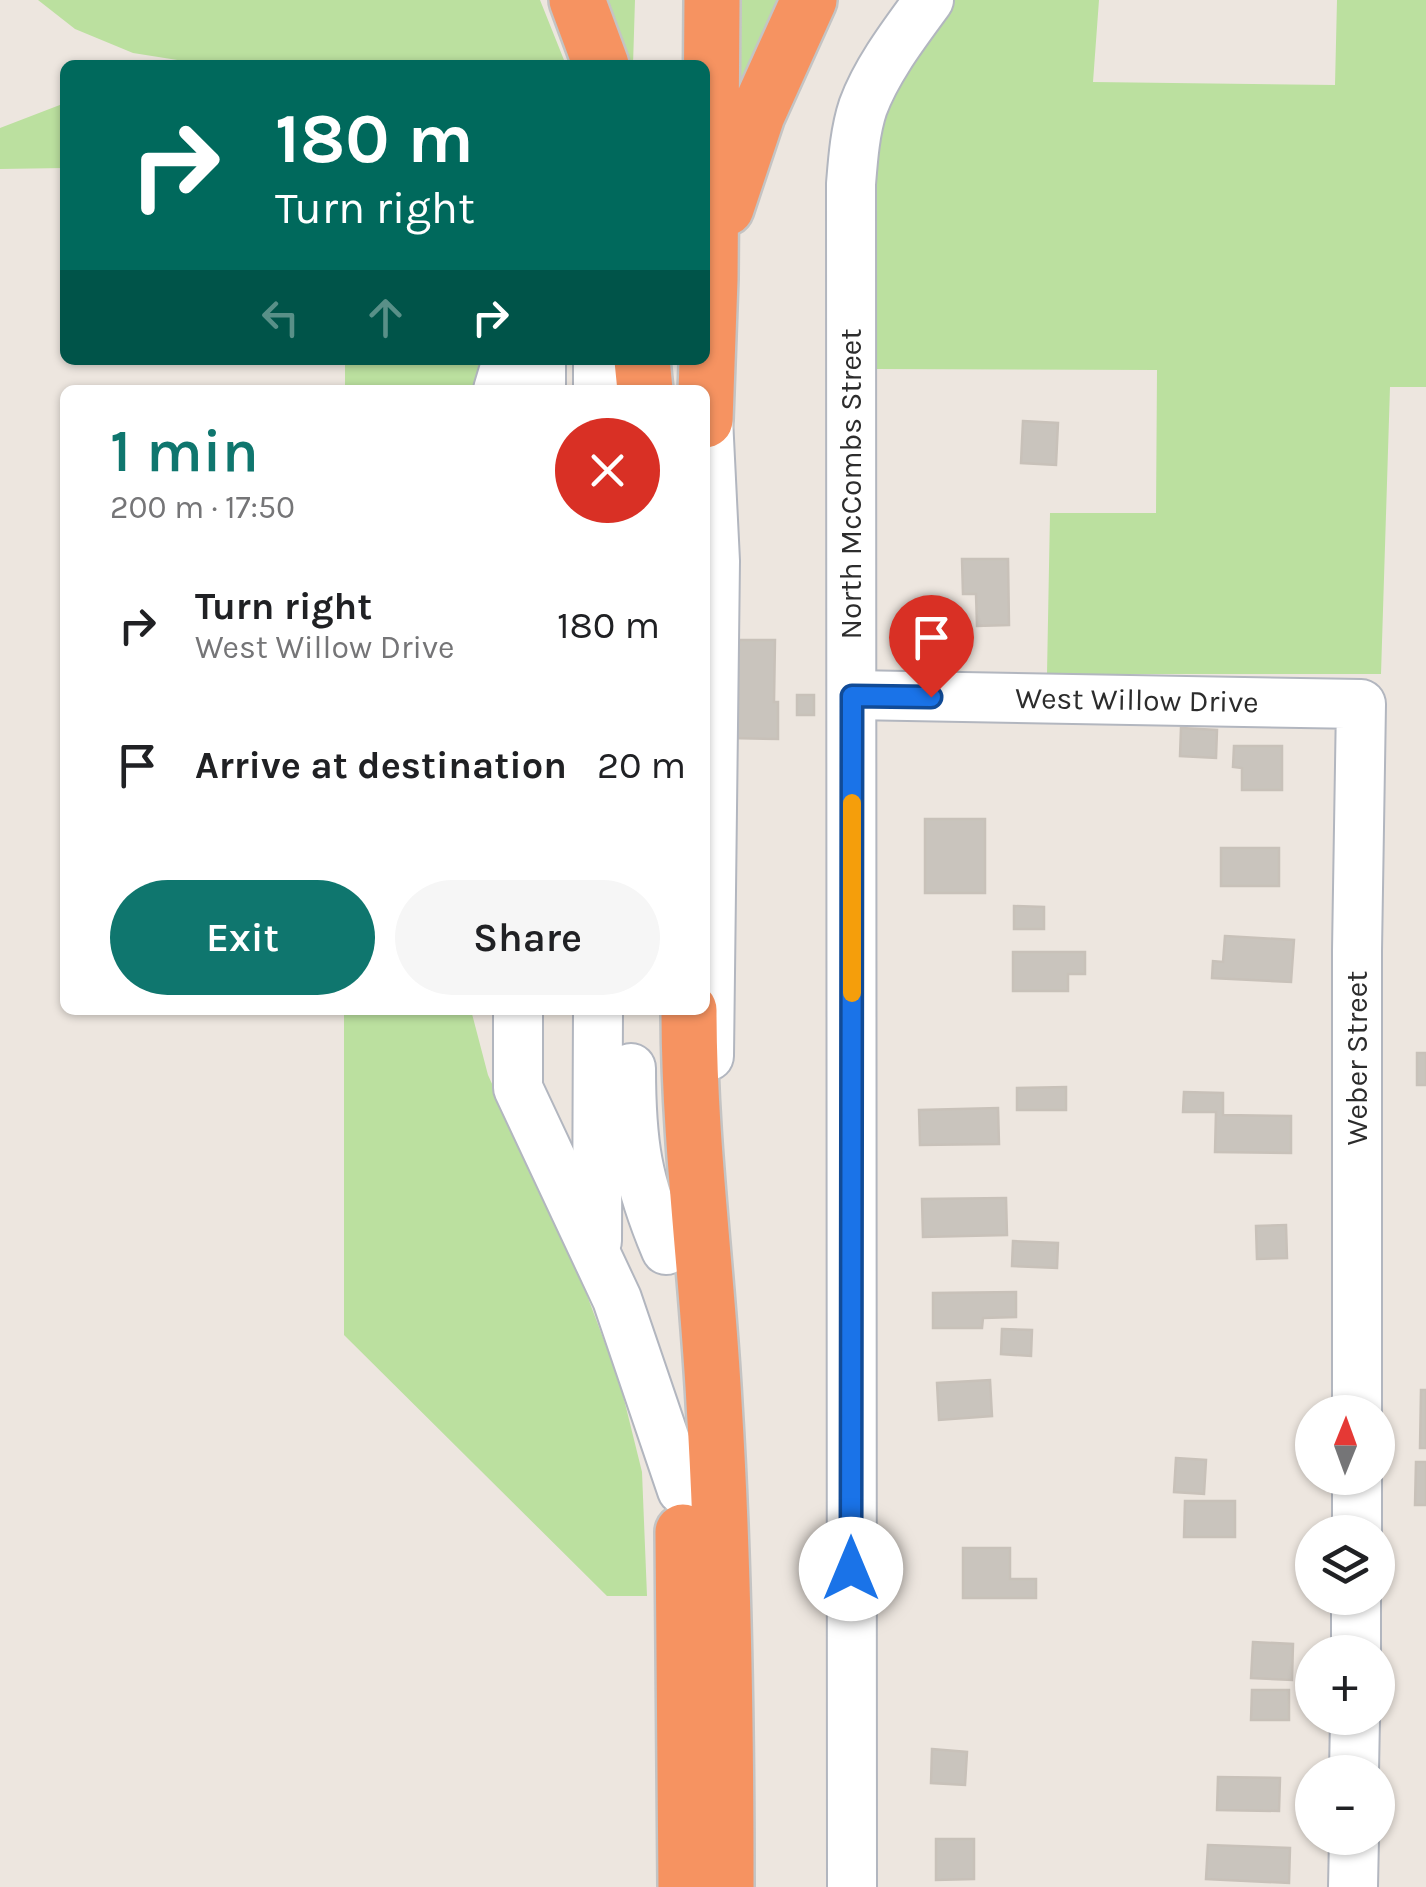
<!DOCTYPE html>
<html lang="en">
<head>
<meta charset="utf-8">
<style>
	:root { --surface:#fff; --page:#f6f6f6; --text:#202124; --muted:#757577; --accent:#0f766e }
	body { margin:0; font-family:Karla,sans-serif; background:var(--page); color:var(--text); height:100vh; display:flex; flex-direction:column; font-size:38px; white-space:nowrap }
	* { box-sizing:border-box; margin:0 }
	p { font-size:32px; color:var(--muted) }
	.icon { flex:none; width:55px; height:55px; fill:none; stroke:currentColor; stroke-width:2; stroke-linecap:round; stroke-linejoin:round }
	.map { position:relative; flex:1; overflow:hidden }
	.side { position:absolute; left:60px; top:385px; width:650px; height:630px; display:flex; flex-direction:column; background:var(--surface); border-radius:15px; box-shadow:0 2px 8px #0004 }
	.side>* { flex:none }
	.guide { position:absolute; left:60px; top:60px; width:650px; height:305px; border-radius:15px; box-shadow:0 2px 8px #0004; background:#00695c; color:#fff; overflow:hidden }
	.needle { width:65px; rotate:1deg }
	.controls { position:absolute; left:1295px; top:1395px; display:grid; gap:20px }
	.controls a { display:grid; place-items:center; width:100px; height:100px; border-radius:50%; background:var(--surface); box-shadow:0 2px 8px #0004; font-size:50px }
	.pin { position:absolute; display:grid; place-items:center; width:85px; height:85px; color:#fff; margin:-102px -42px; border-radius:50% 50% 50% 0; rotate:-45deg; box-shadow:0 0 10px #0007 }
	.pin .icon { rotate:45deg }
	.me { position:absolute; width:110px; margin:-55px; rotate:0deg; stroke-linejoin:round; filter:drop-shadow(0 0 8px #0008) }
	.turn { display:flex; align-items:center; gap:35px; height:210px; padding:0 50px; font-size:45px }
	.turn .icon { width:130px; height:130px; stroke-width:2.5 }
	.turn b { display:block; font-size:70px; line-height:85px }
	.lanes { display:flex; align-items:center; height:95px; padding:0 50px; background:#0003; justify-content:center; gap:50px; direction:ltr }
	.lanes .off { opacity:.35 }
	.round { display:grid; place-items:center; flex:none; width:105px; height:105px; border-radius:52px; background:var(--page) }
	.overview { display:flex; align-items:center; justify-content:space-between; height:170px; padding:0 50px }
	h1 { font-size:60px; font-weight:600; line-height:75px; color:var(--accent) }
	.action { display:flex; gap:20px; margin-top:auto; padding:20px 50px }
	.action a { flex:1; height:115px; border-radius:60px; background:var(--accent); color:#fff; font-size:40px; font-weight:600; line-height:115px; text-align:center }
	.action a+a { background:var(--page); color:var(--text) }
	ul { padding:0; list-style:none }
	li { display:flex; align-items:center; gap:30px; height:140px; padding:0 50px }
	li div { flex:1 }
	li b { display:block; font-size:38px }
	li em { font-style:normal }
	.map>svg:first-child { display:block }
	.green { fill:#bbe09f }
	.building { fill:#c9c4bd; stroke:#c8c1b9; stroke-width:2.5 }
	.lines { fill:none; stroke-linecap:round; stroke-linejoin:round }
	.minor-casing { stroke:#b2b6bf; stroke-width:52 }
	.highway-casing { stroke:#c4c4c4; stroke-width:60 }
	.minor { stroke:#fff; stroke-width:48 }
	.highway { stroke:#f69361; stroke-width:55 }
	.route-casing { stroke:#114b97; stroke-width:25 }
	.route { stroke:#1a73e8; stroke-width:18 }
	.slow { stroke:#f59e0b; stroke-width:18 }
	.labels { text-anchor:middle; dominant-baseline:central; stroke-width:10; stroke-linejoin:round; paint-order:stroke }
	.street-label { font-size:30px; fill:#2c2c2c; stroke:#fff }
</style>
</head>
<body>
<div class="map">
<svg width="1426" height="1887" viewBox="0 0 1426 1887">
	<rect width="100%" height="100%" fill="#ede6df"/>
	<path class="green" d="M38,0h502l26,65h-357l-76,-12 -58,-24z
		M606,0h29l-2,65h-5z
		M730,0h47l-44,103z
		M954,0h145l-6,82 242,3 2,-85h89v387h-36l-9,287h-334l3,-161h106l1,-143 -282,-1 -5,-214 17,-55 29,-58z
		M65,103v65l-65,1v-41z
		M345,360h143l-12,30h-131z
		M344,1010h127l17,65 97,215 35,93 22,89 5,124h-40l-263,-261z"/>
	<path class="building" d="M1023,421l35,2 -2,42 -35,-2z
		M962,559h46l1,66 -32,1 -1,-32h-13z
		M739,640h36l-1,62h4v37l-48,-1v-37l8,-1z
		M797,695h17v20h-17z
		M1181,728l36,2 -1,28 -36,-2z
		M1234,746h48v44h-40v-22l-9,-1z
		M925,819h60v74h-60z
		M1221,848h58v38h-58z
		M1014,906l30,1v22h-30z
		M1225,936l69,4 -3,42 -79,-4 1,-17 10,1z
		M1013,952h72v22h-17v17h-55z
		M1417,1053h9v32h-9z
		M1066,1087v23h-49v-22z
		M1184,1092l39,1v22l68,1v37l-76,-1 1,-40h-33z
		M998,1108l1,36 -79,1 -1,-35z
		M1006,1198l1,37 -84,2 -1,-38z
		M1286,1225l1,33 -30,1 -1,-33z
		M1013,1241l45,2 -1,25 -45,-2z
		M1016,1292v25l-33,1 -1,10h-49v-35z
		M1002,1329l30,1 -1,26 -30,-2z
		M990,1380l2,36 -53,4 -2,-37z
		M1421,1390h5v58h-6z
		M1176,1458l30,2 -2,34 -30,-2z
		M1416,1462h10v43h-11z
		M1185,1501h50v36h-51z
		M963,1548h47v31h26v19h-73z
		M1253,1642l40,2 -1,36 -41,-2z
		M1252,1690h37v30h-38z
		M932,1749l35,3 -2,33 -34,-2z
		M1218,1777l62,1 -1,33 -62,-1z
		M936,1839h38v40l-38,1z
		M1208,1845l82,3 -1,35 -83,-4z"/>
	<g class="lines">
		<g class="minor-casing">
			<g id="minor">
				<path d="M541,360v30"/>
				<path d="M598,360v30"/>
				<path d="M498,390l9,-30"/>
				<path d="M707,398l8,163 -6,495"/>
				<path id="s1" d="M852,695l509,9 -4,247v461"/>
				<path d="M518,1010v78l99,211 65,191"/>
				<path d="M631,1068c0,75 6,113 35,182"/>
				<path d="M597,1241l1,-231"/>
				<path d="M1357,1478v54"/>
				<path d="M1356,1652v-54"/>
				<path d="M1354,1772l1,-54"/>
				<path d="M852,1887l-1,-1703c2,-25 4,-53 12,-77 14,-38 42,-74 66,-107"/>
				<path d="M1353,1887l1,-49"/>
			</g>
		</g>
		<g class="highway-casing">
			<path id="highway" d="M577,0l24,65
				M726,208l31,-93 52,-115
				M642,360l3,30
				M705,420l5,-141 2,-279
				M689,1010c0,132 18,261 25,393 10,161 12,322 12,484
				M683,1532l3,355"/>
		</g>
		<use href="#minor" class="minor"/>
		<use href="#highway" class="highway"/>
	</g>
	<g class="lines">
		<g class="route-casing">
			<path id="route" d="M851,1569l1,-873 79,1"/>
		</g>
		<use href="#route" class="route"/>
		<path class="slow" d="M852,993v-190"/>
	</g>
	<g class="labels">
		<g class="street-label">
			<text transform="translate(851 484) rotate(-90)">North McCombs Street</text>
			<text stroke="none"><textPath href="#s1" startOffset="285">West Willow Drive</textPath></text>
			<text transform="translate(1357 1058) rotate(-90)">Weber Street</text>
		</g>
	</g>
</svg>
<div class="controls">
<a><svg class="needle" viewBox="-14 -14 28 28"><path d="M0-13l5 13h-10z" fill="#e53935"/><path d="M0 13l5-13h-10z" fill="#757577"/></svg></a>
<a><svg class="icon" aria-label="layers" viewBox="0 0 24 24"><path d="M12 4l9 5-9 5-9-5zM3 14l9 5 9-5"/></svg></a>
<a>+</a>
<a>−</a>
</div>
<div class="pin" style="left:931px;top:697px;background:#d93025"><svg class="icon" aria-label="arrive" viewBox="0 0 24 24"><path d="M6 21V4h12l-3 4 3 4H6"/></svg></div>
<svg class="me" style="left:851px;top:1569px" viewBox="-20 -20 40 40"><circle r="19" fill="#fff"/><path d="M0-13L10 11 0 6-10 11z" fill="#1a73e8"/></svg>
<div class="guide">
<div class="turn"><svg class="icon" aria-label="right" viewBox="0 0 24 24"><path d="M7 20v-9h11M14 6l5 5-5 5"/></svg><div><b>180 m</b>Turn right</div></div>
<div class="lanes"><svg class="icon off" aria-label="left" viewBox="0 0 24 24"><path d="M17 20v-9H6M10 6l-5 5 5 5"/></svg><svg class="icon off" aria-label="ahead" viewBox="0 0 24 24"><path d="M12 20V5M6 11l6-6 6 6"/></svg><svg class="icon" aria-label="right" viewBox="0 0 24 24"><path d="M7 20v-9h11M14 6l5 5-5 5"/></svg></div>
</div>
<section class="side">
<div class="overview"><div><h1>1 min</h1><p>200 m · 17:50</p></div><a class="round" style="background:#d93025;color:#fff"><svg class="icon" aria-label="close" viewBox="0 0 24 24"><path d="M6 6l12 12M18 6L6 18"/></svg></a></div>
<ul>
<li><svg class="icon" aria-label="right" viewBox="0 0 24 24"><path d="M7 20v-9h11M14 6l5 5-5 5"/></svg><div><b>Turn right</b><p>West Willow Drive</p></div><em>180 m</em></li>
<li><svg class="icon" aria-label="arrive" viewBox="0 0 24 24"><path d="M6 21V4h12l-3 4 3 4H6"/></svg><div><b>Arrive at destination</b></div><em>20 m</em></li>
</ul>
<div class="action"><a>Exit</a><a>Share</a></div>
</section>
</div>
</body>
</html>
